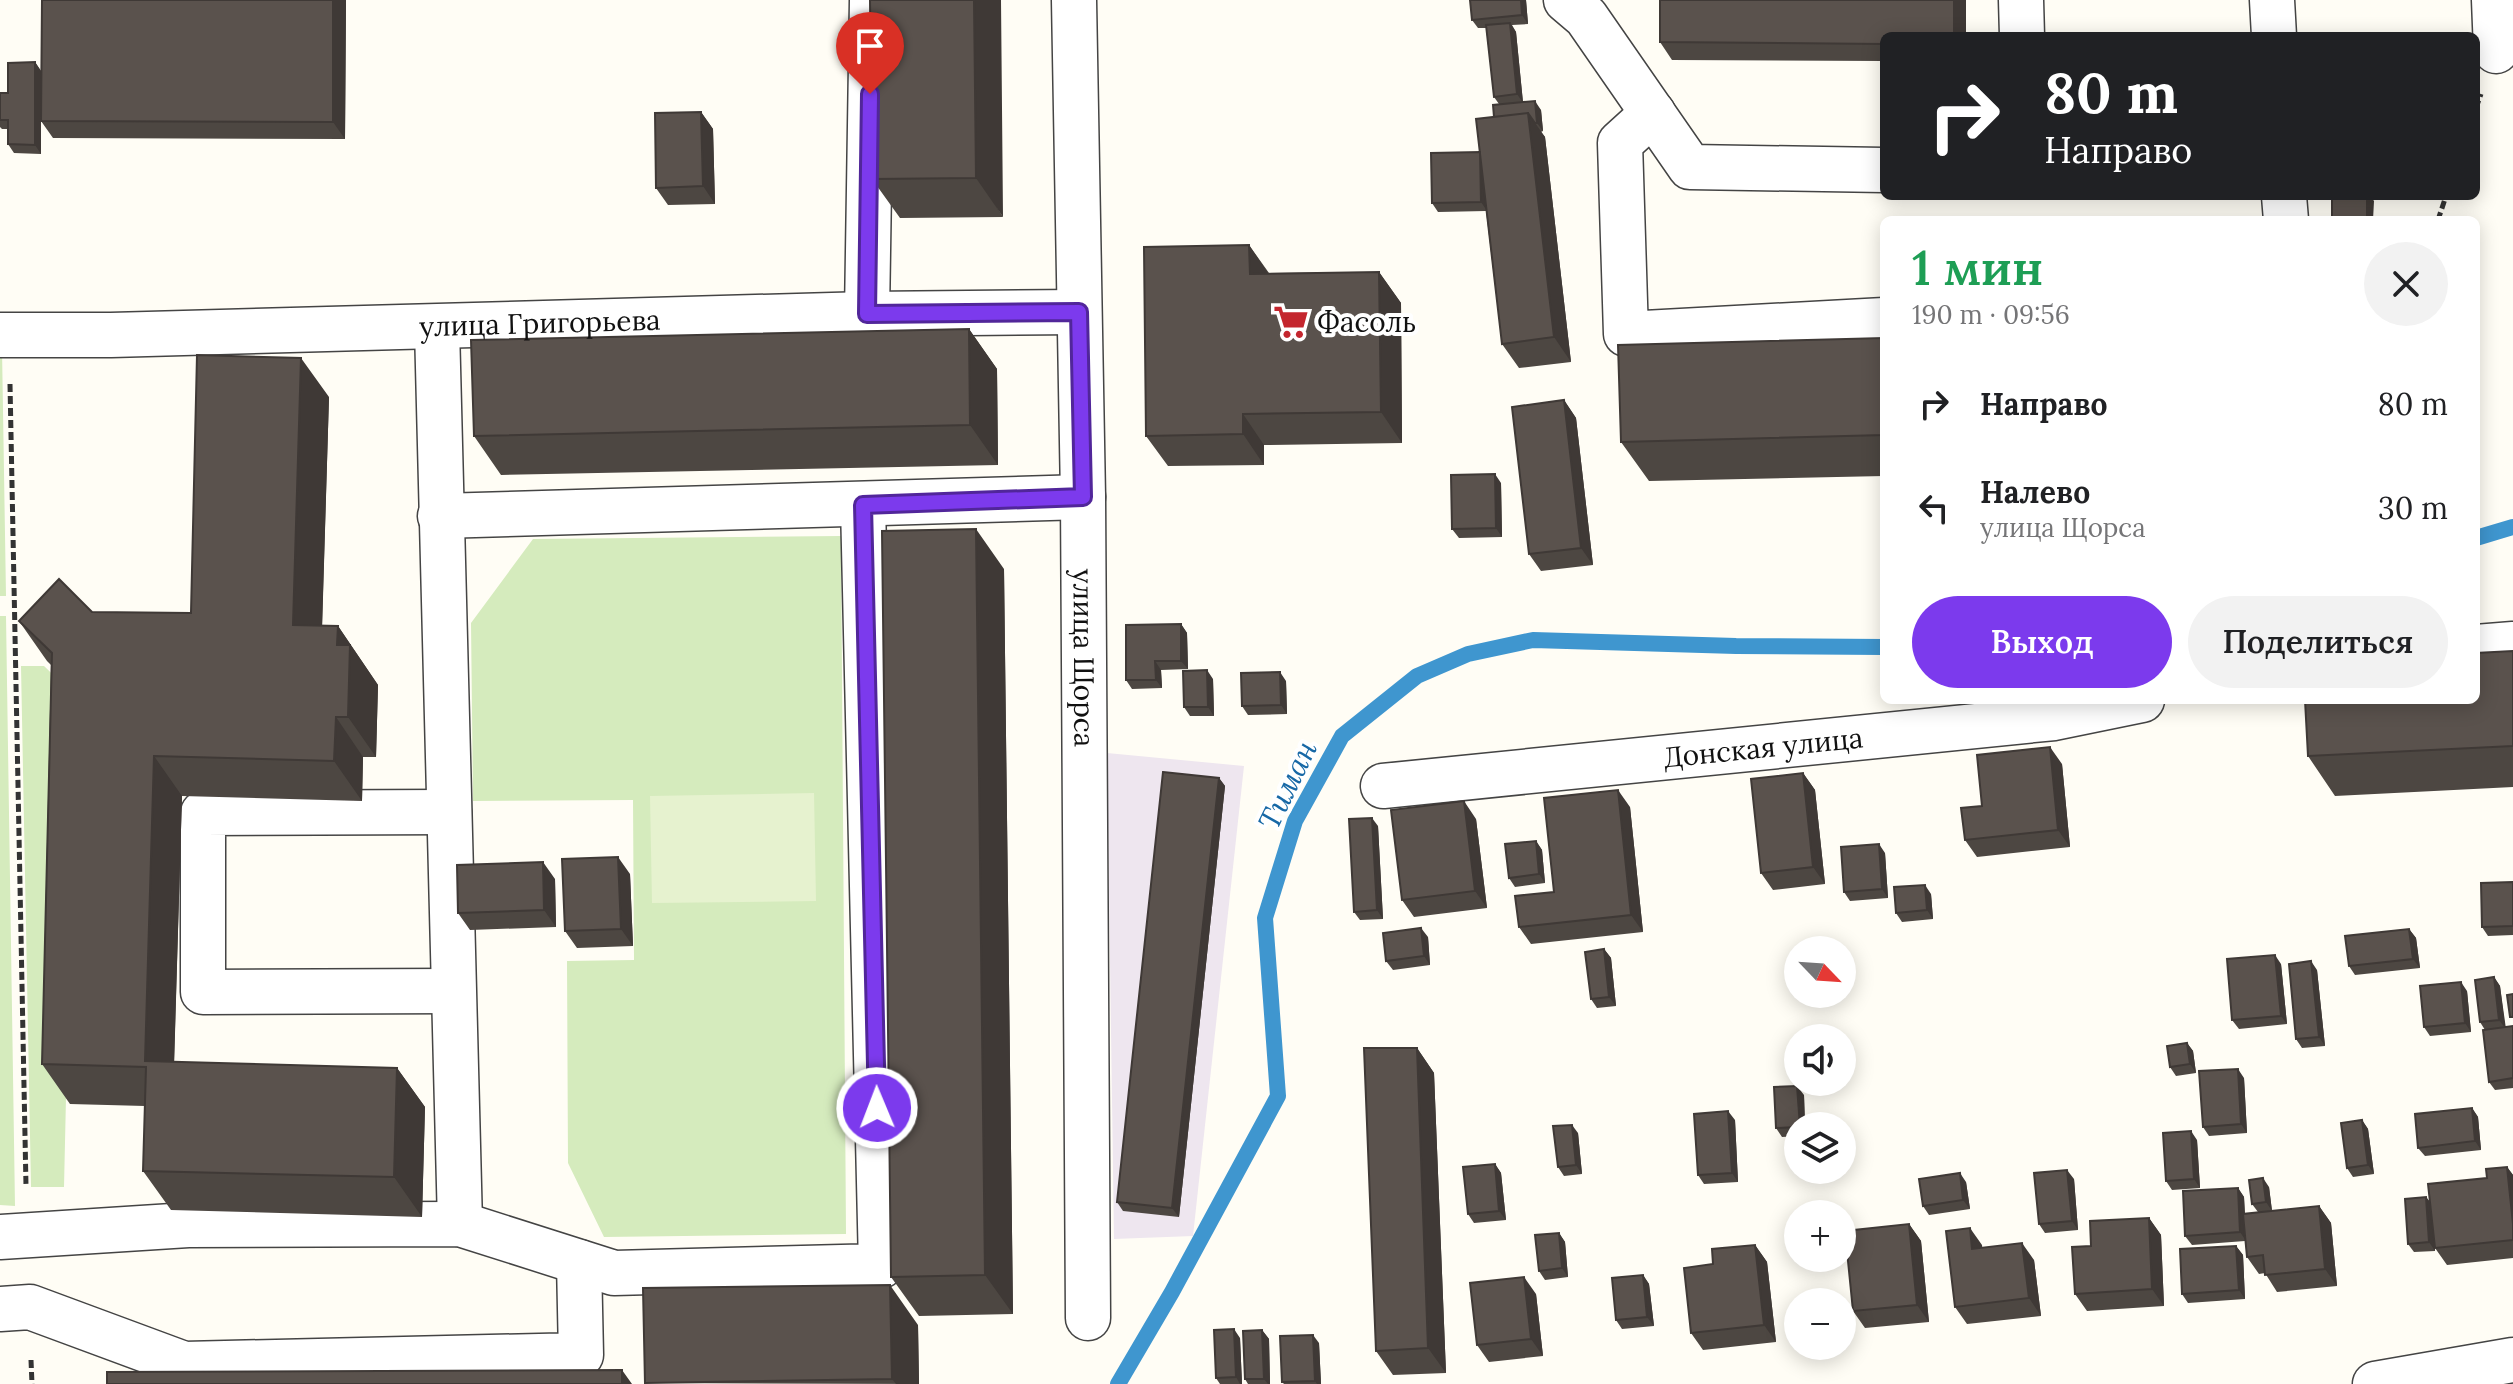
<!DOCTYPE html>
<html lang="ru">
<head>
<meta charset="utf-8">
<style>
	:root { --surface:#fff; --page:#f2f2f2; --text:#202124; --muted:#757577; --accent:#7c3aed }
	body { margin:0; font-family:Lora,serif; background:var(--page); color:var(--text); height:100vh; display:flex; flex-direction:column; font-size:30px; white-space:nowrap }
	* { box-sizing:border-box; margin:0 }
	p { font-size:26px; color:var(--muted) }
	.icon { flex:none; width:44px; height:44px; fill:none; stroke:currentColor; stroke-width:2; stroke-linecap:round; stroke-linejoin:round }
	.map { position:relative; flex:1; overflow:hidden }
	.drawer { position:absolute; left:1880px; top:216px; width:600px; height:488px; display:flex; flex-direction:column; background:var(--surface); border-radius:12px; box-shadow:0 4px 20px #0003 }
	.drawer>* { flex:none }
	.guide { position:absolute; left:1880px; top:32px; width:600px; height:168px; border-radius:12px; box-shadow:0 4px 20px #0003; background:#202124; color:#fff; overflow:hidden }
	.needle { width:52px; rotate:115deg }
	.controls { position:absolute; left:1784px; top:936px; display:grid; gap:16px }
	.controls a { display:grid; place-items:center; width:72px; height:72px; border-radius:50%; background:var(--surface); box-shadow:0 4px 20px #0003; font-size:40px }
	.pin { position:absolute; display:grid; place-items:center; width:68px; height:68px; color:#fff; margin:-82px -34px; border-radius:50% 50% 50% 0; rotate:-45deg; box-shadow:0 0 8px #0007 }
	.pin .icon { rotate:45deg }
	.me { position:absolute; width:88px; margin:-44px; rotate:359deg; stroke-linejoin:round; filter:drop-shadow(0 0 6px #0008) }
	.turn { display:flex; align-items:center; gap:28px; height:168px; padding:0 32px; font-size:36px }
	.turn .icon { width:104px; height:104px; stroke-width:2.5 }
	.turn b { display:block; font-size:56px; line-height:68px }
	.round { display:grid; place-items:center; flex:none; width:84px; height:84px; border-radius:42px; background:var(--page) }
	.overview { display:flex; align-items:center; justify-content:space-between; height:136px; padding:0 32px }
	h1 { font-size:48px; font-weight:600; line-height:60px; color:#1e9e55 }
	.cta { display:flex; gap:16px; margin-top:auto; padding:16px 32px }
	.cta a { flex:1; height:92px; border-radius:48px; background:var(--accent); color:#fff; font-size:32px; font-weight:600; line-height:92px; text-align:center }
	.cta a+a { background:var(--page); color:var(--text) }
	ul { padding:0; list-style:none }
	li { display:flex; align-items:center; gap:24px; height:104px; padding:0 32px }
	li div { flex:1 }
	li b { display:block; font-size:30px }
	li em { font-style:normal }
	.map>svg:first-child { display:block }
	.industrial { fill:#eee6ef }
	.green { fill:#d5ebbd }
	.pitch { fill:#e6f2cf }
	.lines { fill:none; stroke-linecap:round; stroke-linejoin:round }
	.stream { stroke:#3f96cf; stroke-width:16 }
	.minor-casing { stroke:#444; stroke-width:47 }
	.path { stroke:#333; stroke-width:5; stroke-dasharray:8 4; stroke-linecap:butt }
	.minor { stroke:#fff; stroke-width:44 }
	.wall { fill:#4d4742 }
	.shaded-wall { fill:#3f3936 }
	.building { fill:#5a524d; stroke:#3f3936; stroke-width:2 }
	.route-casing { stroke:#51269a; stroke-width:20 }
	.route { stroke:#7c3aed; stroke-width:14 }
	.labels { text-anchor:middle; dominant-baseline:central; stroke-width:8; stroke-linejoin:round; paint-order:stroke }
	.poi-label { font-size:28px; fill:#111; stroke:#fff; text-anchor:start }
	.street-label { font-size:28px; fill:#111; stroke:#fff }
	.water-label { font-size:30px; font-style:italic; fill:#1768a6; stroke:#fff }
</style>
</head>
<body>
<div class="map">
<svg width="2513" height="1384" viewBox="0 0 2513 1384">
	<rect width="100%" height="100%" fill="#fffdf5"/>
	<path class="industrial" d="M1107,753l137,13 -51,470 -79,3z"/>
	<path class="green" d="M0,348h2l4,248h-6z
		M841,536l5,698 -242,3 -36,-74 -1,-202 67,-1 -1,-160 -160,1 -2,-178 62,-84z
		M0,616h6l9,590 -15,-1z
		M21,666h23l31,30 -11,491h-33z"/>
	<path class="pitch" d="M814,793l2,108 -164,2 -2,-107z"/>
	<g class="lines">
		<path class="stream" d="M2476,538l37,-11
			M1118,1384l54,-92 106,-196 -13,-178 30,-97 47,-85 75,-60 51,-22 65,-14 203,6 148,1"/>
		<g class="minor-casing">
			<g id="minor">
				<path id="s1" d="M1074,0l9,497 5,821"/>
				<path d="M1566,0l20,17 104,150 194,3"/>
				<path d="M2021,0l1,36"/>
				<path d="M2272,0l2,36"/>
				<path d="M2494,0l2,51"/>
				<path d="M1653,113l-33,30 6,191 258,-14"/>
				<path d="M2284,196l2,24"/>
				<path d="M867,314l5,-314"/>
				<path d="M437,328l23,896"/>
				<path id="s2" d="M0,335h111l756,-21 212,-2"/>
				<path d="M440,516l643,-19"/>
				<path d="M2476,647l37,-3"/>
				<path id="s3" d="M1383,786l671,-68 88,-18"/>
				<path d="M449,812l-246,1v179l250,-1"/>
				<path d="M0,1237l188,-12 272,-1 154,49 267,-7 -18,-761"/>
				<path d="M0,1309l30,-2 154,57 397,-9 -2,-93"/>
				<path d="M2375,1384l138,-24"/>
			</g>
		</g>
		<path class="path" d="M2476,108l5,-14
			M2438,220l8,-24
			M10,384l16,802
			M31,1360l1,24"/>
		<use href="#minor" class="minor"/>
	</g>
	<path class="wall" d="M42,0h304l-1,139 -292,-1 -12,-17z
		M870,0l133,217 -103,1 -28,-39z
		M1470,0h56l2,24 -16,1 4,7 7,70 18,8 2,21 -2,1 4,5 26,225 -52,6 -17,-24 -16,-133 -48,1 -6,-9 48,-51 19,-48 -5,-7 -8,-69h-8l-6,-8z
		M1660,0h306v36h-82v25l-212,-1 -12,-18z
		M35,62l6,9v83l-27,-1 -6,-9v-15h-6l-2,-2v-34h8z
		M701,112l12,17 2,75 -47,1 -12,-17z
		M1249,245l20,28 110,-1 22,31 1,140 -138,2v20l-96,1 -22,-30z
		M969,329l28,40 1,96 -497,10 -27,-39z
		M1884,338v138l-235,5 -28,-39z
		M329,397l-7,228 16,1 40,59 -2,72h-13l-1,44 -180,-5 -8,266 223,6 28,39 -3,110 -251,-7 -28,-39 2,-65 -75,-2 -28,-40 9,-399 -4,-4 -28,-40 172,-8z
		M1564,400l12,18 17,147 -52,6 -12,-17z
		M1501,483l1,54 -43,1 -7,-9z
		M1004,569l9,745 -94,2 -28,-39z
		M1181,624l6,9 1,36 -27,1 1,18 -30,1 -6,-9z
		M2513,651v136l-178,9 -27,-40z
		M1213,679l1,37h-24l-6,-9z
		M1286,681l1,33 -39,1 -6,-9z
		M2062,764l8,83 -93,10 -12,-17 17,-34z
		M1803,773l12,17 10,94 -52,6 -12,-17z
		M1219,778l6,8 -46,431 -56,-6 -6,-9z
		M1630,807l13,125 -112,12 -12,-17 35,-35z
		M1476,819l11,89 -73,9 -12,-17z
		M1378,826l5,93 -23,1 -6,-8z
		M1536,841l6,9 3,33 -30,4 -6,-9z
		M1885,853l3,45 -38,3 -6,-9z
		M630,874l3,72 -56,2 -12,-17z
		M555,879l1,48 -86,3 -12,-17z
		M2513,882v53l-25,1 -6,-9z
		M1931,894l2,25 -31,3 -6,-9z
		M2409,929l7,9 4,30 -65,7 -6,-9z
		M1428,937l2,28 -37,5 -7,-9z
		M1604,949l7,9 5,48 -19,2 -6,-9z
		M2281,964l6,60 -48,5 -7,-9z
		M2317,970l8,76 -23,2 -6,-9z
		M2494,977l6,9 5,41 8,-1v62l-18,2 -6,-8 -4,-52 -5,-8z
		M2467,991l4,41 -41,4 -6,-9z
		M2187,1043l6,8 3,22 -20,3 -6,-9z
		M1417,1048l17,25 12,300 -53,2 -17,-24z
		M2244,1078l3,55 -38,3 -6,-9z
		M1804,1095l1,31h-7v10l-16,1 -6,-9z
		M2472,1108l6,9 3,33 -56,6 -7,-8z
		M1735,1120l3,62 -34,2 -6,-9z
		M2362,1120l6,9 6,45 -21,3 -6,-9z
		M1578,1133l4,41 -18,2 -6,-9z
		M2197,1140l3,48 -28,2 -6,-9z
		M1495,1164l6,9 5,47 -32,3 -6,-9z
		M2507,1167l6,8v83l-66,7 -12,-17v3l-21,1 -6,-8 18,-47 4,5 57,-24z
		M2074,1179l4,51 -33,3 -6,-9z
		M1966,1182l4,27 -41,6 -6,-9z
		M2269,1187l3,24 47,-5 12,17 6,63 -60,6 -12,-19 -6,1 -12,-17 -2,-16 -53,4 -7,-9 53,-48 6,9 1,17 13,-2 -6,-8z
		M2149,1218l12,17 3,71 -77,5 -12,-17 16,-48z
		M1909,1224l12,17 8,81 -64,6 -12,-17z
		M1559,1233l6,9 3,35 -23,3 -6,-9z
		M1755,1245l12,17 9,80 -73,8 -12,-17 22,-69z
		M1982,1245v2l52,13 7,56 -74,8 -12,-17z
		M2236,1246l7,9 2,44 -57,4 -6,-9z
		M1643,1275l6,9 5,42 -32,3 -6,-9z
		M1536,1294l7,62 -54,6 -12,-17z
		M918,1325l1,59 -274,-1z
		M1262,1330l7,9 1,45h-22l-3,-5z
		M1240,1338l2,46h-22l-4,-6z
		M1319,1343l2,41h-37l-2,-2z"/>
	<path class="shaded-wall" d="M333,0h13l-1,139 -12,-17z
		M974,0h27l2,217 -27,-39z
		M1521,0h5l2,24 -6,-9z
		M1954,0h12v36h-12z
		M1510,23l6,9 7,71 -6,-9z
		M35,62l6,9v83l-6,-9z
		M1535,101l6,9 2,21 -6,-8z
		M701,112l12,17 2,75 -12,-18z
		M1528,113l17,24 26,225 -17,-25z
		M1480,152l7,59 -6,-9z
		M2367,196h3l4,5 -1,19h-6z
		M1249,245l21,31 -20,-2z
		M1379,272l22,31 1,140 -21,-31z
		M969,329l28,40 1,96 -28,-40z
		M301,358l28,39 -8,267 -28,-39z
		M1564,400l12,18 17,147 -12,-17z
		M1243,414l21,31v20l-21,-31z
		M1495,474l6,9 1,54 -6,-9z
		M976,529l28,40 9,745 -28,-39z
		M1181,624l6,9 1,36 -7,-8z
		M338,626l40,59 -2,72 -28,-40 -11,-72z
		M1155,661l6,9 1,18 -6,-8z
		M1207,670l6,9 1,37 -6,-9z
		M1280,672l6,9 1,33 -6,-9z
		M336,717l27,40 -1,44 -28,-40z
		M2050,747l12,17 8,83 -12,-17z
		M154,756l28,40 -9,305 -28,-40z
		M1803,773l12,17 10,94 -12,-17z
		M1219,778l6,8 -46,431 -7,-9z
		M1618,790l12,17 13,125 -12,-17z
		M1464,801l12,18 11,89 -12,-17z
		M1372,818l6,8 5,93 -6,-9z
		M1536,841l6,9 3,33 -6,-9z
		M1879,844l6,9 3,45 -6,-9z
		M618,857l12,17 3,72 -12,-17z
		M543,862l12,17 1,48 -12,-17z
		M1925,885l6,9 2,25 -6,-9z
		M1421,928l7,9 2,28 -6,-9z
		M2409,929l7,9 4,30 -7,-9z
		M1604,949l7,9 5,48 -7,-9z
		M2275,955l6,9 6,60 -6,-8z
		M2311,961l6,9 8,76 -6,-9z
		M2494,977l6,9 6,43 -7,-9z
		M2461,982l6,9 4,41 -6,-9z
		M2187,1043l6,8 3,22 -6,-9z
		M1417,1048l17,25 12,300 -18,-25z
		M397,1068l28,39 -3,110 -28,-40z
		M2238,1069l6,9 3,55 -6,-9z
		M1797,1086l7,9 1,31h-5z
		M2472,1108l6,9 3,33 -6,-9z
		M1728,1111l7,9 3,62 -6,-9z
		M2362,1120l6,9 6,45 -6,-9z
		M1572,1125l6,8 4,41 -6,-9z
		M2191,1131l6,9 3,48 -6,-9z
		M1495,1164l6,9 5,47 -7,-9z
		M2507,1167l6,8v49z
		M2067,1170l7,9 4,51 -6,-9z
		M1960,1173l6,9 4,27 -7,-9z
		M2263,1178l6,9 3,24 -6,-9z
		M2238,1188l6,9 2,44 -6,-9z
		M2426,1197l7,9 2,45 -6,-9z
		M2319,1206l12,17 6,63 -12,-17z
		M2149,1218l12,17 3,71 -12,-17z
		M1909,1224l12,17 8,81 -12,-17z
		M1970,1228l12,17 2,21 -12,-17z
		M1559,1233l6,9 3,35 -6,-9z
		M2022,1243l12,17 7,56 -12,-18z
		M1755,1245l12,17 9,80 -12,-17z
		M2236,1246l7,9 2,44 -6,-9z
		M1643,1275l6,9 5,42 -7,-9z
		M1524,1277l12,17 7,62 -12,-17z
		M890,1285l28,40 1,59h-23l-4,-5z
		M1234,1329l6,9 2,46h-2l-4,-7z
		M1262,1330l7,9 1,45h-2l-4,-5z
		M1313,1335l6,8 2,41h-4l-2,-3z
		M622,1370l10,14h-10z"/>
	<path class="building" d="M42,0h291v122l-292,-1z
		M870,0h104l2,178 -104,1z
		M1470,0h51l1,15 -50,5z
		M1660,0h294v36h-70v8l-224,-2z
		M1510,23l7,71 -23,3 -8,-72z
		M35,62v83l-27,-1v-24h-8v-27h8v-30z
		M1535,101l2,22h-2l-7,-10 -34,4 -1,-12z
		M701,112l2,74 -47,2 -1,-75z
		M1528,113l26,224 -52,7 -26,-225z
		M1480,152l1,50 -49,1 -1,-50z
		M2332,196h35v24l-35,-1z
		M1249,245l1,29 129,-2 2,140 -138,2v20l-97,2 -2,-189z
		M969,329l1,96 -496,11 -3,-96z
		M1884,338v97l-263,7 -3,-97z
		M197,355l104,3 -8,267 45,1 -1,19h13l-2,72h-12l-2,44 -180,-5 -9,305 252,7 -3,109 -251,-6 3,-104 -104,-3 10,-411 -33,-32 40,-42 33,33 99,1z
		M1564,400l17,148 -52,6 -17,-147z
		M1495,474l1,54 -44,1 -1,-54z
		M976,529l9,746 -94,2 -9,-746z
		M1181,624v37h-26l1,19h-30v-55z
		M2513,651v95l-205,10 -3,-56h171v-47z
		M1207,670l1,37h-24l-1,-36z
		M1280,672l1,33 -39,1 -1,-33z
		M2050,747l8,83 -93,10 -4,-32 21,-2 -5,-51z
		M1163,772l56,6 -47,430 -55,-6z
		M1803,773l10,94 -52,6 -10,-94z
		M1618,790l13,125 -112,12 -4,-31 39,-4 -10,-94z
		M1464,801l11,90 -73,9 -11,-90z
		M1372,818l5,92 -23,2 -5,-93z
		M1536,841l3,33 -30,4 -4,-34z
		M1879,844l3,45 -38,3 -3,-45z
		M618,857l3,72 -56,2 -3,-72z
		M543,862l1,48 -86,3 -1,-48z
		M2513,882v44l-31,1 -1,-44z
		M1925,885l2,25 -31,3 -2,-26z
		M1421,928l3,28 -38,5 -3,-28z
		M2409,929l4,30 -64,7 -4,-30z
		M1604,949l5,48 -18,2 -6,-47z
		M2275,955l6,61 -49,4 -5,-61z
		M2311,961l8,76 -23,2 -7,-75z
		M2494,977l5,43 -19,2 -5,-42z
		M2461,982l4,41 -41,4 -4,-41z
		M2513,994v23h-3l-3,-22z
		M2513,1026v52l-24,4 -6,-52z
		M2187,1043l3,21 -20,3 -3,-21z
		M1364,1048h53l11,300 -52,3z
		M2238,1069l3,55 -38,3 -4,-56z
		M1797,1086l3,40h-2v1l-22,1 -2,-41z
		M2472,1108l3,33 -57,7 -3,-34z
		M1728,1111l4,62 -34,2 -4,-61z
		M2362,1120l6,45 -21,3 -6,-45z
		M1572,1125l4,40 -18,2 -5,-41z
		M2191,1131l3,48 -28,2 -3,-48z
		M1495,1164l4,47 -31,3 -5,-47z
		M2507,1167l6,57v16l-78,8 -7,-64 59,-6 -1,-9z
		M2067,1170l5,51 -33,3 -5,-51z
		M1960,1173l3,27 -40,6 -4,-27z
		M2263,1178l3,24 -14,2 -3,-24z
		M2238,1188l2,44 -55,4 -2,-45z
		M2426,1197l3,45 -21,2 -3,-45z
		M2319,1206l6,63 -60,6 -2,-20 -16,2 -4,-43z
		M2149,1218l3,71 -77,5 -3,-47 19,-1 -1,-25z
		M1909,1224l8,81 -64,6 -8,-80z
		M1970,1228l2,21 50,-6 7,55 -74,9 -9,-76z
		M1559,1233l3,35 -23,3 -4,-36z
		M1755,1245l9,80 -73,8 -7,-65 29,-4 -1,-15z
		M2236,1246l3,44 -57,4 -2,-45z
		M1643,1275l4,42 -31,3 -4,-42z
		M1524,1277l7,62 -54,6 -7,-62z
		M890,1285l2,94 -247,4 -2,-95z
		M1234,1329l2,48 -20,1 -2,-48z
		M1262,1330l2,49h-19l-2,-48z
		M1313,1335l2,46 -33,1 -2,-46z
		M622,1370v14h-515v-12z"/>
	<g class="lines">
		<g class="route-casing">
			<path id="route" d="M870,94l-3,220 212,-2 4,185 -220,8 14,603"/>
		</g>
		<use href="#route" class="route"/>
	</g>
	<defs>
		<g id="supermarket-bare" transform="scale(2.76)"><path d="M-6-5.5h2.5l.6 2H6L4.5 2H-2.5L-4.4-4H-6ZM-1.5 3.2a1.3 1.3 0 1 0 .1 0ZM3 3.2a1.3 1.3 0 1 0 .1 0Z" fill="#c4262e" stroke="#fff" stroke-width="2.5" paint-order="stroke"/></g>
	</defs>
	<g fill-rule="evenodd">
		<use href="#supermarket-bare" x="1291" y="322"/>
	</g>
	<g class="labels">
		<g class="poi-label">
			<text x="1317" y="322">Фасоль</text>
		</g>
		<g class="street-label">
			<text stroke="none"><textPath href="#s2" startOffset="540">улица Григорьева</textPath></text>
			<text stroke="none"><textPath href="#s1" startOffset="658">улица Щорса</textPath></text>
			<text stroke="none"><textPath href="#s3" startOffset="382">Донская улица</textPath></text>
		</g>
		<g class="water-label">
			<text transform="translate(1287 785) rotate(-64)">Тиман</text>
		</g>
	</g>
</svg>
<div class="controls">
<a><svg class="needle" viewBox="-14 -14 28 28"><path d="M0-13l5 13h-10z" fill="#e53935"/><path d="M0 13l5-13h-10z" fill="#757577"/></svg></a>
<a><svg class="icon" aria-label="sound" viewBox="0 0 24 24"><path d="M4 9h4l5-4v14l-5-4H4zM17 9q2 3 0 6"/></svg></a>
<a><svg class="icon" aria-label="layers" viewBox="0 0 24 24"><path d="M12 4l9 5-9 5-9-5zM3 14l9 5 9-5"/></svg></a>
<a>+</a>
<a>−</a>
</div>
<div class="pin" style="left:870px;top:94px;background:#d93025"><svg class="icon" aria-label="arrive" viewBox="0 0 24 24"><path d="M6 21V4h12l-3 4 3 4H6"/></svg></div>
<svg class="me" style="left:877px;top:1108px" viewBox="-20 -20 40 40"><circle r="17" fill="#7c3aed" stroke="#fff" stroke-width="3"/><path d="M0-11L8 9 0 5-8 9z" fill="#fff"/></svg>
<div class="guide">
<div class="turn"><svg class="icon" aria-label="right" viewBox="0 0 24 24"><path d="M7 20v-9h11M14 6l5 5-5 5"/></svg><div><b>80 m</b>Направо</div></div>
</div>
<section class="drawer">
<div class="overview"><div><h1>1 мин</h1><p>190 m · 09:56</p></div><a class="round"><svg class="icon" aria-label="close" viewBox="0 0 24 24"><path d="M6 6l12 12M18 6L6 18"/></svg></a></div>
<ul>
<li><svg class="icon" aria-label="right" viewBox="0 0 24 24"><path d="M7 20v-9h11M14 6l5 5-5 5"/></svg><div><b>Направо</b></div><em>80 m</em></li>
<li><svg class="icon" aria-label="left" viewBox="0 0 24 24"><path d="M17 20v-9H6M10 6l-5 5 5 5"/></svg><div><b>Налево</b><p>улица Щорса</p></div><em>30 m</em></li>
</ul>
<div class="cta"><a>Выход</a><a>Поделиться</a></div>
</section>
</div>
</body>
</html>
